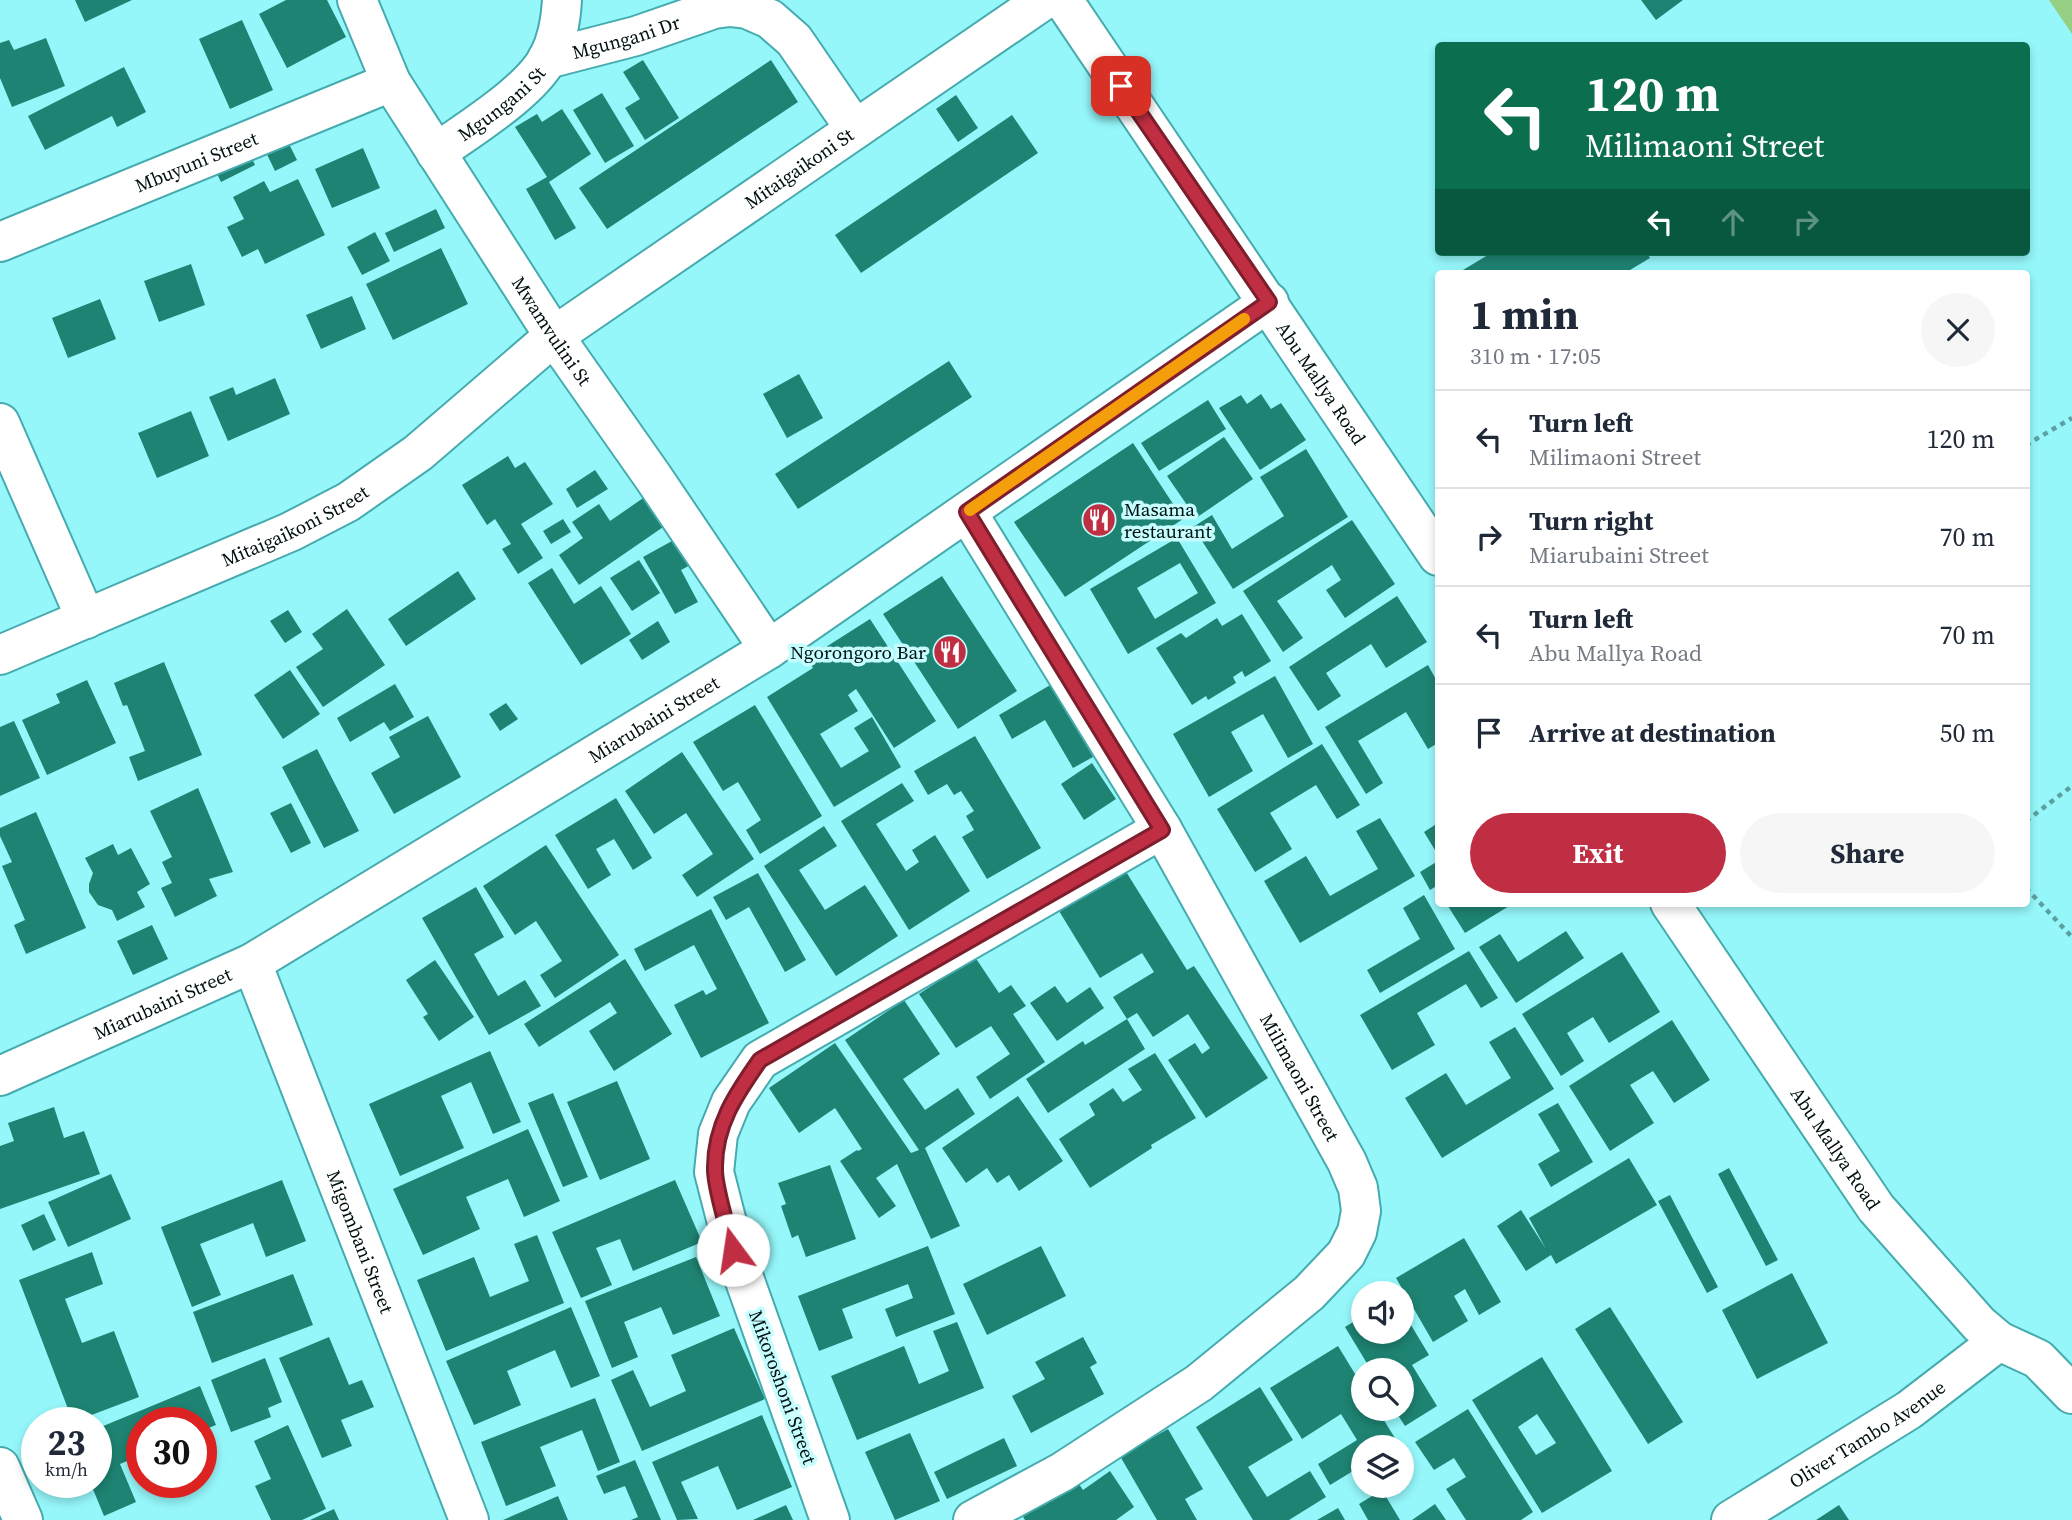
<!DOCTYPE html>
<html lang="en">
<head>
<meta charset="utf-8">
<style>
	:root { --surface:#fff; --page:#f6f6f7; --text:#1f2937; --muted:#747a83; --line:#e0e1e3; --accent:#bf2e43 }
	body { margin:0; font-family:"Source Serif 4",serif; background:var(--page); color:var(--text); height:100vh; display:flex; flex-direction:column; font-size:26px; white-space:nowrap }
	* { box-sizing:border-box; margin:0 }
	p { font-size:23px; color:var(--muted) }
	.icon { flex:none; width:38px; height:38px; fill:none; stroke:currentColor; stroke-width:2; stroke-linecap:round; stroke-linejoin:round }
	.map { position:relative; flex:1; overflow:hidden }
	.sheet { position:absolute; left:1435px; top:270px; width:595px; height:637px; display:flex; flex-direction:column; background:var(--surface); border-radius:7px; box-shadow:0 4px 10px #0003 }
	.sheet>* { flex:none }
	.top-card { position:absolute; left:1435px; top:42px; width:595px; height:214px; border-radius:7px; box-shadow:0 4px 10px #0003; background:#0b6e4f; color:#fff; overflow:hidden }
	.fabs { position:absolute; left:1351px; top:1281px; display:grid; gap:14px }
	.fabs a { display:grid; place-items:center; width:63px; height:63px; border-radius:50%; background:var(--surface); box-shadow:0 4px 10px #0003; font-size:35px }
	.speed { position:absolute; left:21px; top:1407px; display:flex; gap:14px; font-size:35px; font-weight:700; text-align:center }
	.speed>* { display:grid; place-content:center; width:91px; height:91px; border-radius:50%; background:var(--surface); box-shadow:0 4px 10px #0003; line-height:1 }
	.speed small { font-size:18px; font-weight:400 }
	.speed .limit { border:10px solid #d22; background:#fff; color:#111 }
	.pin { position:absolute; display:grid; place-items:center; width:60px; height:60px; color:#fff; margin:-30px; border-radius:14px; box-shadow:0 4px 10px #0006 }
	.me { position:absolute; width:77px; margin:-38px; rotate:346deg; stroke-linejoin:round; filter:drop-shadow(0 0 5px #0008) }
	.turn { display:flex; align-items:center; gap:24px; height:147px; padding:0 35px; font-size:32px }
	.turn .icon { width:91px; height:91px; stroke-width:2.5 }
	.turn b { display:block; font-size:49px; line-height:60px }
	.lanes { display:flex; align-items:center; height:66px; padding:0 35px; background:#0003; justify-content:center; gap:35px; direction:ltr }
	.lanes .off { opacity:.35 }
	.round { display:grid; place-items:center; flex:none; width:74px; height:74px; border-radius:37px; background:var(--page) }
	.summary { display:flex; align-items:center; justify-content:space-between; height:119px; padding:0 35px }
	h1 { font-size:42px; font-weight:700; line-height:52px }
	.action { display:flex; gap:14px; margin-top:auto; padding:14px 35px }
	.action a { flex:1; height:80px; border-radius:42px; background:var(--accent); color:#fff; font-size:28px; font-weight:700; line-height:80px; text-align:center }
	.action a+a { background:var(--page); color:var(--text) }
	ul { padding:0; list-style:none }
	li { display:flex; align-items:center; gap:21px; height:98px; padding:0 35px; border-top:2px solid var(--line) }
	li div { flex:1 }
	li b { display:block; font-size:26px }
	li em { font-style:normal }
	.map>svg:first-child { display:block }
	.green { fill:#96ce84 }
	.building { fill:#1e8372; fill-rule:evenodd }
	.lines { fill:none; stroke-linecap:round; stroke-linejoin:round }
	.minor-casing { stroke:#46abae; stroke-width:42 }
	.major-casing { stroke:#46abae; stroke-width:42 }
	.path { stroke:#5da0a2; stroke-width:4.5; stroke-dasharray:5 5; stroke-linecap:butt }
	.minor { stroke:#fff; stroke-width:38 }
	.major { stroke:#fff; stroke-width:38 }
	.route-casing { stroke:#7c1e2c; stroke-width:18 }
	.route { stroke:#bf2e43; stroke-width:12 }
	.slow { stroke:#f59e0b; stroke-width:12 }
	.labels { text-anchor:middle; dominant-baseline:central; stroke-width:7; stroke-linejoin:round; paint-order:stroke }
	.street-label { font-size:19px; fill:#001011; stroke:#c6fdff }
	.poi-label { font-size:19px; fill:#001011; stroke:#c6fdff; text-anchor:start }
</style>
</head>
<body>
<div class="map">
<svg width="2072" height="1520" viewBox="0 0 2072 1520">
	<rect width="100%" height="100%" fill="#95f7fa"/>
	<path class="green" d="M2049,0h23v34z"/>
	<path class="building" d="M75,0h57l-47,22z
		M286,0h41l19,37 -59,31 -28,-54z
		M1641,0h42l-27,20z
		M242,20l31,70 -43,19 -31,-70z
		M46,38l19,48 -53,21 -12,-29v-35l9,-3 5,10z
		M643,60l36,58 -34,22 -20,-32 15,-9 -17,-27z
		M771,60l27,42 -191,127 -28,-41z
		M124,67l22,45 -29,15 -5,-11 -67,34 -17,-34z
		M602,93l32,53 -29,17 -32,-53z
		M956,95l22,33 -20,14 -22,-33z
		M562,109l29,45 -42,28 27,46 -21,12 -29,-51 21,-12 -32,-50 22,-13 5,8z
		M1012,115l26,38 -177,120 -26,-38z
		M284,134l13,26 -22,11 -13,-27z
		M246,145l9,20 -34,17 -10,-21z
		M363,148l17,40 -48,20 -17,-39z
		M298,179l27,56 -60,29 -7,-15 -16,8 -15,-30 17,-8 -11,-22 31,-16 6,11z
		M436,209l9,19 -51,24 -9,-19z
		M375,232l15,29 -28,14 -15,-28z
		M441,248l27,56 -75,36 -27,-56z
		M1493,252h153l4,6 -25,15h-167z
		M191,264l14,41 -46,17 -15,-41z
		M352,296l14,33 -45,20 -15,-34z
		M100,299l16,40 -48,19 -16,-40z
		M949,361l23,36 -174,112 -23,-35z
		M799,374l24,44 -36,20 -24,-44z
		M275,378l15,36 -62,27 -19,-44 24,-10 3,8z
		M1261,394l10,15 10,-6 25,37 -46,30 -41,-62 22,-13 6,9z
		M1208,400l18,29 -67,42 -18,-28z
		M191,411l18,45 -52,22 -19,-45z
		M1224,437l29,42 -57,39 -29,-42z
		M1133,443l50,76 -118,78 -51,-75z
		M1306,449l42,68 -115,72 -40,-62 19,-12 20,34 52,-33 -24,-39z
		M508,456l7,12 10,-6 28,42 -32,20 22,34 -25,16 -16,-25 9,-5 -16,-25 -8,6 -25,-40z
		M595,470l13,19 -31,19 -11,-19z
		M649,494l20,29 -90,62 -20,-30 24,-17 -11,-16 27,-18 11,17z
		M563,519l8,13 -20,12 -8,-13z
		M1352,520l43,64 -50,34 -19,-28 15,-10 -9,-15 -55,36 26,37 -20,14 -40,-61z
		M681,536l15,26 -15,8 17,32 -23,12 -32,-57z
		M1177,538l39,65 -88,51 -38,-65zM1180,563l18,30 -43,26 -18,-31z
		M639,560l21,33 -28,18 -22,-33z
		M552,568l22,36 27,-18 30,48 -50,31 -53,-82z
		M458,571l18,28 -70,47 -18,-27z
		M942,576l75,115 -59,38 -75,-115z
		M1397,596l30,46 -41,26 -15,-24 -45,29 15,23 -23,15 -29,-44z
		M347,609l38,56 -62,42 -27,-40 27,-18 -11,-15z
		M288,610l14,22 -17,11 -15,-22z
		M1242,614l29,47 -26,16 -3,-6 -9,6 3,6 -28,17 -2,-4 -14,9 -36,-57 25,-15 5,5 31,-20 5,8z
		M870,619l66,102 -42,27 -38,-59 -8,6 10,16 -38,23 21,34 28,-17 -15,-23 18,-11 29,50 -67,40 -67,-110 46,-29 -6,-9z
		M658,621l12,21 -28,18 -13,-20z
		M164,662l38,93 -64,26 -9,-24 16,-6 -18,-46 -4,1 -9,-23z
		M1428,665l10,18v60l-10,6 -22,-37 -48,29 25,42 -17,11 -41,-67z
		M290,670l30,44 -37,25 -29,-44z
		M1275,676l38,68 -25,14 -25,-44 -32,18 22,39 -44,26 -36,-63z
		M87,680l29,63 -69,32 -25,-55 38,-17 -4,-9z
		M395,684l19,33 -24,14 -6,-9 -34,20 -13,-24z
		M1052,684l41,73 -20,11 -28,-48 -33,19 -13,-24z
		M506,703l12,16 -18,12 -11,-17z
		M755,705l67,111 -62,38 -14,-24 15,-10 -23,-38 -15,9 -30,-49z
		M428,716l33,61 -67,37 -23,-41 29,-16 -11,-20z
		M14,721l26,57 -40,18v-69z
		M975,736l66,112 -54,31 -25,-42 12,-7 -8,-14 8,-5 -13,-20 -7,4 -7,-11 -19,11 -14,-24z
		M1322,744l38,61 -23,14 -21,-34 -46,28 22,36 -37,23 -38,-63z
		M317,749l42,82 -35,17 -42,-81z
		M682,752l72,107 -57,38 -15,-22 31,-21 -27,-41 -32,21 -29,-43z
		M1092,763l24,36 -32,21 -23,-36z
		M902,783l12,18 -38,23 30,47 13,-9 -7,-12 23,-15 35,56 -61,39 -68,-109z
		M198,788l35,84 -24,7 8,17 -42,21 -14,-29 11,-5 -10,-21 10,-5 -22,-46z
		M616,798l36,60 -19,12 -19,-31 -18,10 15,26 -23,14 -33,-54z
		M291,803l20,40 -20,10 -21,-40z
		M36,812l50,116 -60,26 -12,-29 11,-5 -23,-54 10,-4 -12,-26v-8z
		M1380,818l35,58 -115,67 -36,-62 42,-25 24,40 48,-27 -22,-38z
		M1438,823v32l-14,-23z
		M824,826l13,20 -38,24 26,40 40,-25 33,51 -62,40 -72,-110z
		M113,844l5,11 13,-7 19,36 -13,8 8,15 -28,14 -5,-11 -14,-5 -9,-13v-8l4,-11 -8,-15z
		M546,845l73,110 -64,43 -15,-23 22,-14 -26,-40 -21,14 -32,-49z
		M1438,861v24l-8,5 -10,-18z
		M1125,870l62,100 7,-4 74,112 -62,40 -38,-58 27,-17 7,11 8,-6 -22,-34 -35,23 -16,-24 -10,6 -14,-22 41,-25 -12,-19 -42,25 -41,-67z
		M758,873l48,87 -21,12 -36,-65 -23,13 -13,-23z
		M476,887l28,50 -30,17 24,42 27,-16 16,26 -52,29 -67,-117z
		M1424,895l31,54 -75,44 -13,-23 53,-31 -17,-31z
		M1446,903h68l-49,30z
		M711,909l58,114 -68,35 -27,-53 29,-15 3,5 11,-6 -23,-44 -49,26 -11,-22z
		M152,925l16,34 -35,16 -16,-34z
		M1566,931l18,27 -68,45 -37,-56 21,-13 18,28z
		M1469,951l29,47 -17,10 -15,-24 -49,29 18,32 -43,25 -32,-55z
		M1622,952l38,60 -51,31 -16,-26 -26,16 17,28 -23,15 -39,-62z
		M975,957l24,36 12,-8 15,21 -13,8 32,48 -55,37 -14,-22 34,-23 -19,-28 -35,22 -37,-54z
		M625,959l47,75 -58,37 -25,-40 28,-18 -7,-11 -71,45 -15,-23z
		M435,960l39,57 -35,24 -16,-24 5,-3 -22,-34z
		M1055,986l12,17 23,-16 14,21 -47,33 -27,-38z
		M904,1000l36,54 -37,25 22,31 33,-22 17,26 -50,34 35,78 -29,13 -34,-75 -21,14 20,28 -17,12 -39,-57 17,-11 1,1 4,-2 -27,-41 -36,25 -30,-45 66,-45 76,110 8,-3 -74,-110z
		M1127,1019l18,30 -97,64 -22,-34 57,-38 2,4z
		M1672,1020l38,60 -36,23 -21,-32 -23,14 24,38 -44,28 -41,-65z
		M1515,1027l39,62 -112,69 -37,-60 41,-25 20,32 45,-27 -22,-36z
		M490,1051l31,71 -28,12 -22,-52 -30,14 23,52 -64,28 -31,-72z
		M1155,1053l41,65 -45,27 1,3 -62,40 -31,-49 36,-24 -6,-11 24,-16 10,14 19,-12 -14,-21z
		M617,1081l33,78 -50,21 -33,-78z
		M553,1093l35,84 -25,10 -35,-84z
		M1018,1096l45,65 -44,30 -10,-16 -12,8 -10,-15 -21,15 -24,-35z
		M1558,1103l35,59 -42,25 -13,-23 22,-13 -22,-37z
		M54,1107l10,31 20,-7 16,43 -100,35v-63l14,-5 -6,-18z
		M528,1129l32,72 -36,16 -16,-38 -42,18 14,32 -57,26 -30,-66z
		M1629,1158l28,47 -101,59 -5,-9 -25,16 -29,-45 24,-16 25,39 -17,-31z
		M830,1165l26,74 -50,18 -8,-22 -6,3 -11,-32 5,-2 -8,-21z
		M1729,1168l49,92 -12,6 -48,-92z
		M111,1174l20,45 -63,28 -20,-45z
		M282,1180l24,61 -40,16 -13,-34 -53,21 21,51 -29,12 -31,-80z
		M675,1180l27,62 -69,29 -13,-32 -24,9 16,37 -31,13 -29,-66z
		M1670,1195l48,92 -11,6 -49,-92z
		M44,1214l12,26 -23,11 -12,-26z
		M537,1235l27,68 -118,48 -29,-71 57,-23 16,40 39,-16 -15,-37z
		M1464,1238l37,64 -22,13 -14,-26 -11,7 14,25 -35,21 -37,-64z
		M928,1246l27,68 -59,23 -11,-28 28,-11 -5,-14 -66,25 11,29 -34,13 -21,-55z
		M1041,1246l25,50 -79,39 -24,-51z
		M92,1252l11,32 -38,15 17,44 32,-12 25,66 -66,25 -54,-142z
		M696,1257l24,59 -47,19 -12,-28 -37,15 14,35 -26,11 -27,-67z
		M1792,1273l36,70 -71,36 -35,-69z
		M293,1274l20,51 -101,38 -19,-51z
		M571,1307l29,69 -29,12 -16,-38 -48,21 14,34 -47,20 -28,-64z
		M1610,1307l73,115 -35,22 -73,-115z
		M1402,1310l27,45 -17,10 25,41 -32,20 -11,-17h8v-39h-19l-2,-5 -10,5 -26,-43 18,-11v16h39z
		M957,1322l27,66 -127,52 -26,-64 73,-30 15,38 30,-13 -16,-40z
		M734,1328l31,71 -123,52 -31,-71 22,-10 17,37 36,-16 -15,-36z
		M329,1337l20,48 13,-5 12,27 -33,13 11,26 -30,12 -43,-100z
		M1083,1337l14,26 -7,4 14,27 -73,39 -19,-37 33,-17 -10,-17z
		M1338,1346l25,41v22h14l21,34 -6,4h-29v18l-33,20 -12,-21 39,-24 -16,-26 -39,25 -32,-51z
		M1542,1357l70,114 -70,42 -70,-113zM1537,1414l19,29 -20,12 -18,-28z
		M265,1358l17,44 -14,6 3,9 -40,15 -20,-52z
		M200,1386l16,39 -15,6v-8h-59v32l-22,9 16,38 -32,14 -14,-34h6v-53z
		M1260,1387l33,53 -45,27 19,30 43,-26 16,26 -37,23h-36l-57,-93z
		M595,1398l25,64 -22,9 -16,-41 -42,17 16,39 -50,20 -25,-64z
		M1468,1409l65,103 -12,8h-55l-20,-31 20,-12 -12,-19 -20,12 -19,-28z
		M762,1415l30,72 -55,23 -19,-44 -37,16 17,37 -21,1 -25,-58z
		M288,1425l38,84 -24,11h-31l-16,-34 16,-7 -17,-38z
		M1168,1429l35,60 -18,10 12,21h-40l-37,-64z
		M910,1433l30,68 -45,19 -30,-68z
		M1004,1438l13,28 -70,33 -13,-27z
		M635,1460l26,60h-30l7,-3 -13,-31 -21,8 -8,-18z
		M1110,1471l24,36 -18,13h-91l-2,-3 53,-37 7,10z
		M1382,1490l18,30h-32l-9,-16z
		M558,1496l10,24h-65z
		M1435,1504l11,16h-34z
		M786,1505l7,15h-40z
		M1839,1505l10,15h-33z
		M1338,1508l7,12h-28z
		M334,1509l5,11h-29z"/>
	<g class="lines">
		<g class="minor-casing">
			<g id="minor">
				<path id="s1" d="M357,0l34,82 163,254 99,141 116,172"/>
				<path id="s2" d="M547,59l89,-23 78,-27 16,-2 17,2 23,10 24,21 61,89"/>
				<path id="s3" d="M436,153c33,-24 93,-60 112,-95 9,-17 13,-39 14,-58"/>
				<path id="s4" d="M0,242l391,-160"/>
				<path d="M0,423l86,196"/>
				<path id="s5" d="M967,512l195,317 185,333 11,26 3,23 -4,21 -11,22 -37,39 -110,90 -137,89 -89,48"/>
				<path id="s6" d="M0,655l290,-123 58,-30 70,-49 136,-117 490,-336"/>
				<path id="s7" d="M252,963l217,557"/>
				<path id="s8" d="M0,1076l252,-113 517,-314 500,-347"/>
				<path d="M0,1467l23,53"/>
				<path d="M830,1520l-96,-270 -20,-78 4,-38 13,-32 29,-42 402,-231"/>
				<path id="s9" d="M1731,1520l178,-110 90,-69"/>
			</g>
		</g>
		<g class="major-casing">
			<g id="major">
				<path id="s10" d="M1063,0l375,556"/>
				<path id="s11" d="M1670,903l206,305 103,116 20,17 39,18 34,35"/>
			</g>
		</g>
		<path class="path" d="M2026,445l46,-27
			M2026,821l46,-35
			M2026,888l46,49"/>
		<use href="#minor" class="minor"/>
		<use href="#major" class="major"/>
	</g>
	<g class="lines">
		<g class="route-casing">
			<path id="route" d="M733,1250c-5,-21 -18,-61 -18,-80 -1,-44 21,-76 45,-110l402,-230 -195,-318 302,-210 -148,-216"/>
		</g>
		<use href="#route" class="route"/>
		<path class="slow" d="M970,510l274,-191"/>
	</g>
	<defs>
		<g id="restaurant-disc" transform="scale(1.75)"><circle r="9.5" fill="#bf2e43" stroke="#c6fdff"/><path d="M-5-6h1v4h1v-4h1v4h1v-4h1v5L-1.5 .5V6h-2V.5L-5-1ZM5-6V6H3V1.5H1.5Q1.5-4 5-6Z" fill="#fff"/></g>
	</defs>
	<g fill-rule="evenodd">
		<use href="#restaurant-disc" x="1099" y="520"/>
		<use href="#restaurant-disc" x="950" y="652"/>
	</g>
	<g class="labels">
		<g class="street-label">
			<text stroke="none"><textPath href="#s2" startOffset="82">Mgungani Dr</textPath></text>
			<text stroke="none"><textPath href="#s3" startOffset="82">Mgungani St</textPath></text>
			<text stroke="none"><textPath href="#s4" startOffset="212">Mbuyuni Street</textPath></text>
			<text stroke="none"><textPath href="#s6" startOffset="942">Mitaigaikoni St</textPath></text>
			<text stroke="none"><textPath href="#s1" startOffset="385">Mwamvulini St</textPath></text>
			<text stroke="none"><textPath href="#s10" startOffset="462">Abu Mallya Road</textPath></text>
			<text stroke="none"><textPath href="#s6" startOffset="322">Mitaigaikoni Street</textPath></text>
			<text stroke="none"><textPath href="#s8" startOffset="746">Miarubaini Street</textPath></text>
			<text stroke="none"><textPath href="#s8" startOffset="178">Miarubaini Street</textPath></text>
			<text stroke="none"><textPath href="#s5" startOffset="656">Milimaoni Street</textPath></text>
			<text stroke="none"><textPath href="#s11" startOffset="296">Abu Mallya Road</textPath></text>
			<text stroke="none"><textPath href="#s7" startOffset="299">Migombani Street</textPath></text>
			<text transform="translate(783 1387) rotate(70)">Mikoroshoni Street</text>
			<text stroke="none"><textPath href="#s9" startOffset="161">Oliver Tambo Avenue</textPath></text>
		</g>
		<g class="poi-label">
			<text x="1124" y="509">Masama<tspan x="1124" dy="22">restaurant</tspan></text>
			<text x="926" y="652" text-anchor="end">Ngorongoro Bar</text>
		</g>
	</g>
</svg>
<div class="fabs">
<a><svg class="icon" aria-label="sound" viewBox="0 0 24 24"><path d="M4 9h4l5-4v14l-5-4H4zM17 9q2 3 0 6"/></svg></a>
<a><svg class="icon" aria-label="search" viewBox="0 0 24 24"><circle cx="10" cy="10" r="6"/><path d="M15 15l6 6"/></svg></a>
<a><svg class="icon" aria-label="layers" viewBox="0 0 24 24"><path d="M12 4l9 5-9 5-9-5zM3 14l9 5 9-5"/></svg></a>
</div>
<div class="speed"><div>23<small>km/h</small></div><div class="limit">30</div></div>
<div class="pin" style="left:1121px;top:86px;background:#d93025"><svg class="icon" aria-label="arrive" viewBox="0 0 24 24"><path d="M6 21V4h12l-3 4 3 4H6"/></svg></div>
<svg class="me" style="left:733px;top:1250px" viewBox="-20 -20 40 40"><circle r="19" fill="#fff"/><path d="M0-13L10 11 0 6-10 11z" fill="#bf2e43"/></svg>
<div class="top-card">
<div class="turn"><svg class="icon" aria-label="left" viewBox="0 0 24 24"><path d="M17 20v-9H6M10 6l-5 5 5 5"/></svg><div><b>120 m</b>Milimaoni Street</div></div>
<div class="lanes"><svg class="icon" aria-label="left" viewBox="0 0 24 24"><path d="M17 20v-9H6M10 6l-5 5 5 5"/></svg><svg class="icon off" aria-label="ahead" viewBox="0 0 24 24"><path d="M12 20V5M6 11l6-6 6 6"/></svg><svg class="icon off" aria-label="right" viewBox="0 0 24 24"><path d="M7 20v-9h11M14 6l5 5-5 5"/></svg></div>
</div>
<section class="sheet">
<div class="summary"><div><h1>1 min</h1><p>310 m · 17:05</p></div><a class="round"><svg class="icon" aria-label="close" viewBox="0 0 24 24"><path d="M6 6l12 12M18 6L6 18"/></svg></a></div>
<ul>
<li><svg class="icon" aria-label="left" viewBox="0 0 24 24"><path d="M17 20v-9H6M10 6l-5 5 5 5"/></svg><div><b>Turn left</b><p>Milimaoni Street</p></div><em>120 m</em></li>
<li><svg class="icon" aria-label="right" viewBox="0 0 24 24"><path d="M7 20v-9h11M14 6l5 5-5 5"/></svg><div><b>Turn right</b><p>Miarubaini Street</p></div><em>70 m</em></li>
<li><svg class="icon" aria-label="left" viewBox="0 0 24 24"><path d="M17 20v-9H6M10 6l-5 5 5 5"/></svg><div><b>Turn left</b><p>Abu Mallya Road</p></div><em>70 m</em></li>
<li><svg class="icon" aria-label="arrive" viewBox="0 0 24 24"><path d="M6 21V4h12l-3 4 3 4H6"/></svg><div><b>Arrive at destination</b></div><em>50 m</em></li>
</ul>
<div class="action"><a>Exit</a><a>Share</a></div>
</section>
</div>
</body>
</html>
